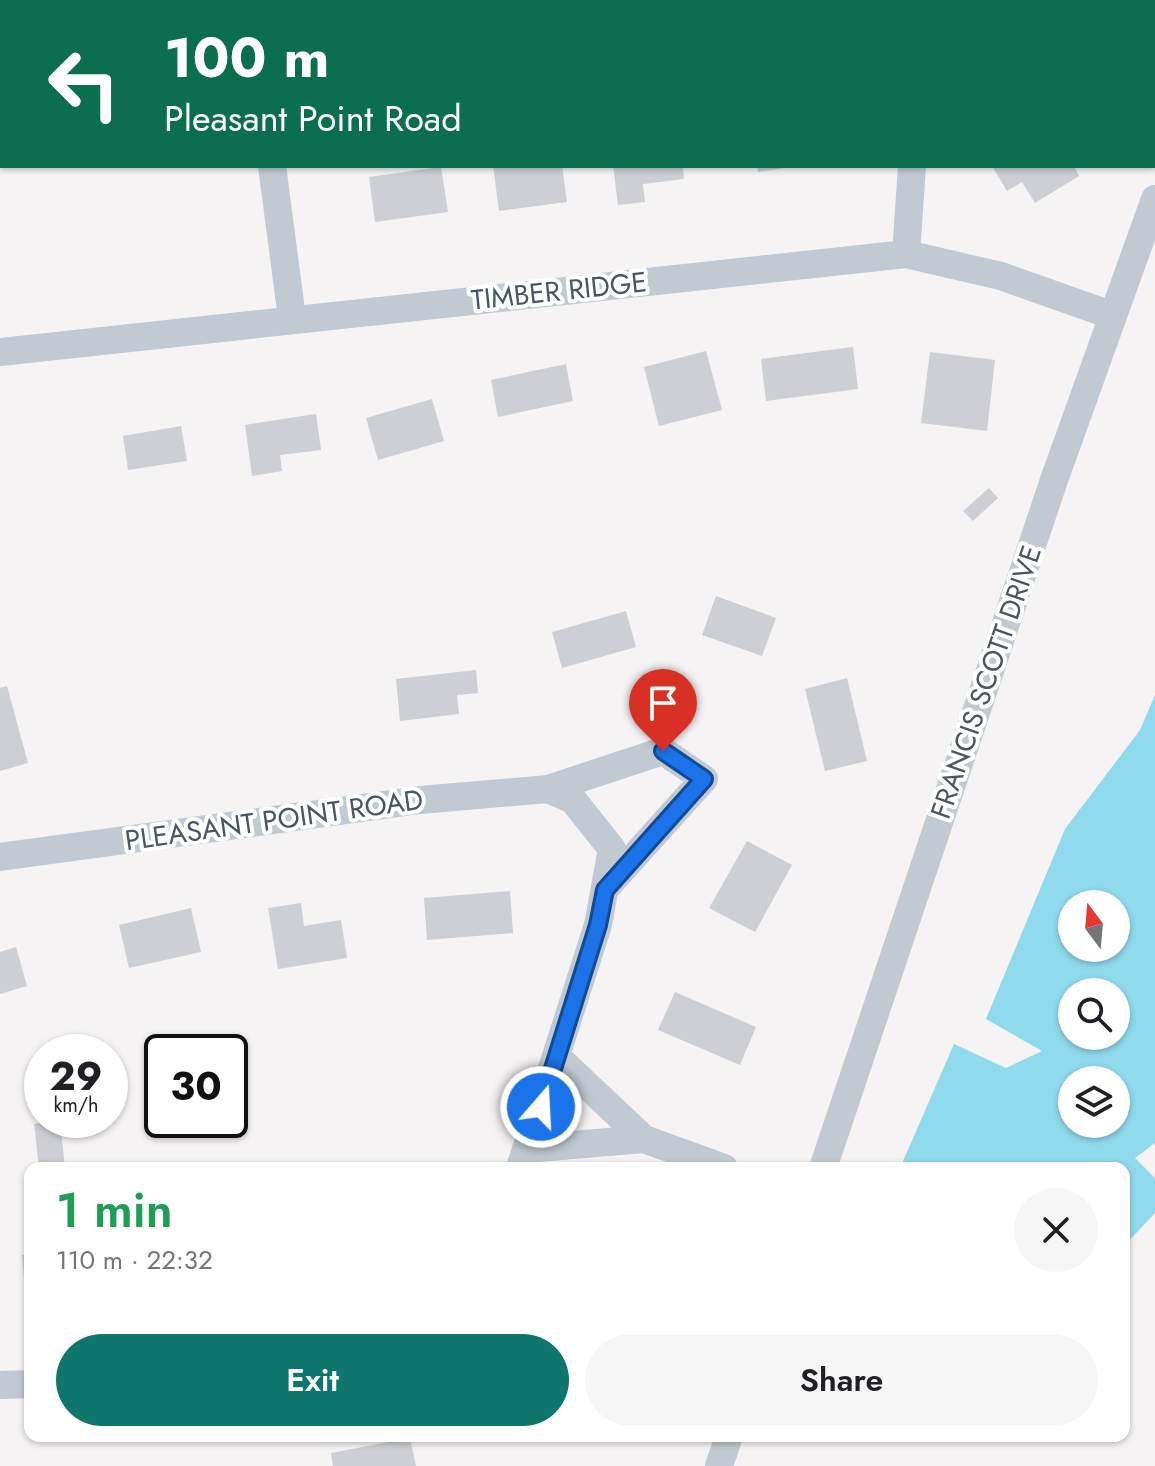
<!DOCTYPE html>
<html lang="en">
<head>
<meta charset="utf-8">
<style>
	:root { --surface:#fff; --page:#f6f6f6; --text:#202124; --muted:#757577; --accent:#0f766e }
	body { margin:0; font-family:Jost,sans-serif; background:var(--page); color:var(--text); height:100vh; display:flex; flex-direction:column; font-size:30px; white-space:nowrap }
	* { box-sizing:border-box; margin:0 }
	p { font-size:26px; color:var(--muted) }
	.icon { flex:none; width:44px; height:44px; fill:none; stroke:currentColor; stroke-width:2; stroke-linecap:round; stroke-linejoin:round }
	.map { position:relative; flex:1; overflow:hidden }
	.side { position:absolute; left:24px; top:1162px; width:1106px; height:280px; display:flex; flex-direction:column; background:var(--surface); border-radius:16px; box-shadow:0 2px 6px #0004 }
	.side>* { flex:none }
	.hud { position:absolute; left:0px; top:0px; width:1156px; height:168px; box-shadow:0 2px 6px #0004; background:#0b6e4f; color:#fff; overflow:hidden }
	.needle { width:52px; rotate:344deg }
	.tools { position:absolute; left:1058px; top:890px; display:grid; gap:16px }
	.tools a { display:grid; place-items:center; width:72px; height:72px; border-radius:50%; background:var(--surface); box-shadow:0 2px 6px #0004; font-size:40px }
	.speed { position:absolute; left:24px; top:1034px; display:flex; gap:16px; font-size:40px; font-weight:700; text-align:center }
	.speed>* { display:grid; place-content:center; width:104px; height:104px; border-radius:50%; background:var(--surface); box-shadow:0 2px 6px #0004; line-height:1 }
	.speed small { font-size:20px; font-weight:400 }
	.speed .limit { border:4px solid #111; border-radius:12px; background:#fff; color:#111 }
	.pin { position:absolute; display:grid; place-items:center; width:68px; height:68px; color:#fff; margin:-82px -34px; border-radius:50% 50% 50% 0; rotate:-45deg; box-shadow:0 0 8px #0007 }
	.pin .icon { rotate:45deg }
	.me { position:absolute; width:88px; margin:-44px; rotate:19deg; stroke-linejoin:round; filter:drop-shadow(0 0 6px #0008) }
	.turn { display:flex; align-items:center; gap:28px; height:168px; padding:0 32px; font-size:36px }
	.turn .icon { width:104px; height:104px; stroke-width:2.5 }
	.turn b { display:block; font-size:56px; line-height:68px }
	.round { display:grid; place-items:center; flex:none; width:84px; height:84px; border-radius:42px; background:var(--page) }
	.overview { display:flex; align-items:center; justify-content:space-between; height:136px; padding:0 32px }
	h1 { font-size:48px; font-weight:600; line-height:60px; color:#1e9e55 }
	.button { display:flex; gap:16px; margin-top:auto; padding:16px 32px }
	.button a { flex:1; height:92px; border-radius:48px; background:var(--accent); color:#fff; font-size:32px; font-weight:600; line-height:92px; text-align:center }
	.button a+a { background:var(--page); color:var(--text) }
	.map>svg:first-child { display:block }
	.water { fill:#90daee; fill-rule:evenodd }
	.building { fill:#cdcfd5 }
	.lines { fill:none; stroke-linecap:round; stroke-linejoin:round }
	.street { stroke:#c1cad2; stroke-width:28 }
	.route-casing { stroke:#114b97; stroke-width:20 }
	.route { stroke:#1a73e8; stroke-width:14 }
	.labels { text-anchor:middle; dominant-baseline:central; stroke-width:8; stroke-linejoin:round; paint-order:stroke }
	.street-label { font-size:28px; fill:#4a5661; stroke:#fff }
</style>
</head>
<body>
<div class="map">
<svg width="1155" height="1466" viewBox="0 0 1155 1466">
	<rect width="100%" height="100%" fill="#f5f3f3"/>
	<path class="water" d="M1155,695v448l-20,15 20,20v35l-31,33v-78h-224l54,-124 52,24 36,-17 -56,-32 79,-190 75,-99zM1072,904h44v44h-44zM1072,992h44v44h-44zM1072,1080h44v44h-44z"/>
	<path class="building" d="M493,166h69l5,36 -68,9z
		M613,166h70l1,13 -41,5 2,18 -27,3z
		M757,166h27v2l-26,4z
		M992,166h82l5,10 -44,27 -13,-21 -15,9z
		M441,167l7,45 -73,10 -6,-45z
		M853,347l5,42 -92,12 -5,-42z
		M706,351l16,59 -63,16 -15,-59z
		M930,352l65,8 -8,71 -66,-8z
		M566,364l7,37 -75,16 -7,-37z
		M432,399l12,42 -66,19 -12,-42z
		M316,414l5,36 -41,5 2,16 -30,5 -7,-51z
		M181,426l6,35 -59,9 -5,-34z
		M989,488l9,10 -25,23 -10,-10z
		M716,596l60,22 -14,38 -60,-21z
		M626,611l10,36 -74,21 -10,-36z
		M476,670l2,23 -21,2 2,19 -59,7 -4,-42z
		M847,678l20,83 -42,10 -20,-82z
		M7,686l21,77 -28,8v-83z
		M747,841l45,24 -37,67 -46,-24z
		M510,891l3,42 -86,7 -3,-42z
		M301,903l3,23 37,-6 6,38 -69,11 -10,-61z
		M191,908l10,44 -72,16 -10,-43z
		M16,947l11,39 -27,8v-42z
		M675,992l81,35 -16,38 -82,-35z
		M60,1121l5,47h-26l-5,-44z
		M30,1254v38l-5,1 -3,-38z
		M410,1438l6,28h-83l-2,-13z"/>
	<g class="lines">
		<path class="street" d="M282,2l1,-2
			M947,2v-2
			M272,166l20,152
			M906,254l6,-88
			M0,352l906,-98 95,22 110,39
			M548,789l115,-38 41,28 -99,110
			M0,857l420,-57 128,-11 25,11 39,49 -14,76 -78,243
			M557,1057l87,82 80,29
			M526,1149l118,-10
			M823,1168l231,-688 101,-281
			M0,1385l30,-1
			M719,1466l10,-30"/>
	</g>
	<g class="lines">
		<g class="route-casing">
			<path id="route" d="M541,1107l57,-182 7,-35 99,-111 -41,-28"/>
		</g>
		<use href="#route" class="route"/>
	</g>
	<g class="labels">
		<g class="street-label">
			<text transform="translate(559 291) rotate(-6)">TIMBER RIDGE</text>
			<text transform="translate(986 682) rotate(-71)">FRANCIS SCOTT DRIVE</text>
			<text transform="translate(274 820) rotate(-8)">PLEASANT POINT ROAD</text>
		</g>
	</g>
</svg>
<div class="tools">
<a><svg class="needle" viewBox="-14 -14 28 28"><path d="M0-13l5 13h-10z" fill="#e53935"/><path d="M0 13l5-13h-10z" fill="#757577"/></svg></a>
<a><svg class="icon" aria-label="search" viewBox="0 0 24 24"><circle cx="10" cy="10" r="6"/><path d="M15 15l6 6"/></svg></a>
<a><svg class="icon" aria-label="layers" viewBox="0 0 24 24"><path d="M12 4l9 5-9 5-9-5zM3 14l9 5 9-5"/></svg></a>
</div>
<div class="speed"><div>29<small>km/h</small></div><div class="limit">30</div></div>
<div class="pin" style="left:663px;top:751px;background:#d93025"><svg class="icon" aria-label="arrive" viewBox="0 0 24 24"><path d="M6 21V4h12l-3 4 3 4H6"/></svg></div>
<svg class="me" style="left:541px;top:1107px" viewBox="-20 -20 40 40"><circle r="17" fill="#1a73e8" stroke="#fff" stroke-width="3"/><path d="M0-11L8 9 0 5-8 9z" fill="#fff"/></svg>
<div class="hud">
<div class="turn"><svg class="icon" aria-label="left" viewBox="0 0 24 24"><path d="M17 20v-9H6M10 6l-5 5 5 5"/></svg><div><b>100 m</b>Pleasant Point Road</div></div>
</div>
<section class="side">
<div class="overview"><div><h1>1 min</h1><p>110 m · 22:32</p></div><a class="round"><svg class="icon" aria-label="close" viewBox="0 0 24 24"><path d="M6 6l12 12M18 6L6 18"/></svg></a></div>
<div class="button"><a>Exit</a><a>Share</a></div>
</section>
</div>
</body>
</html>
